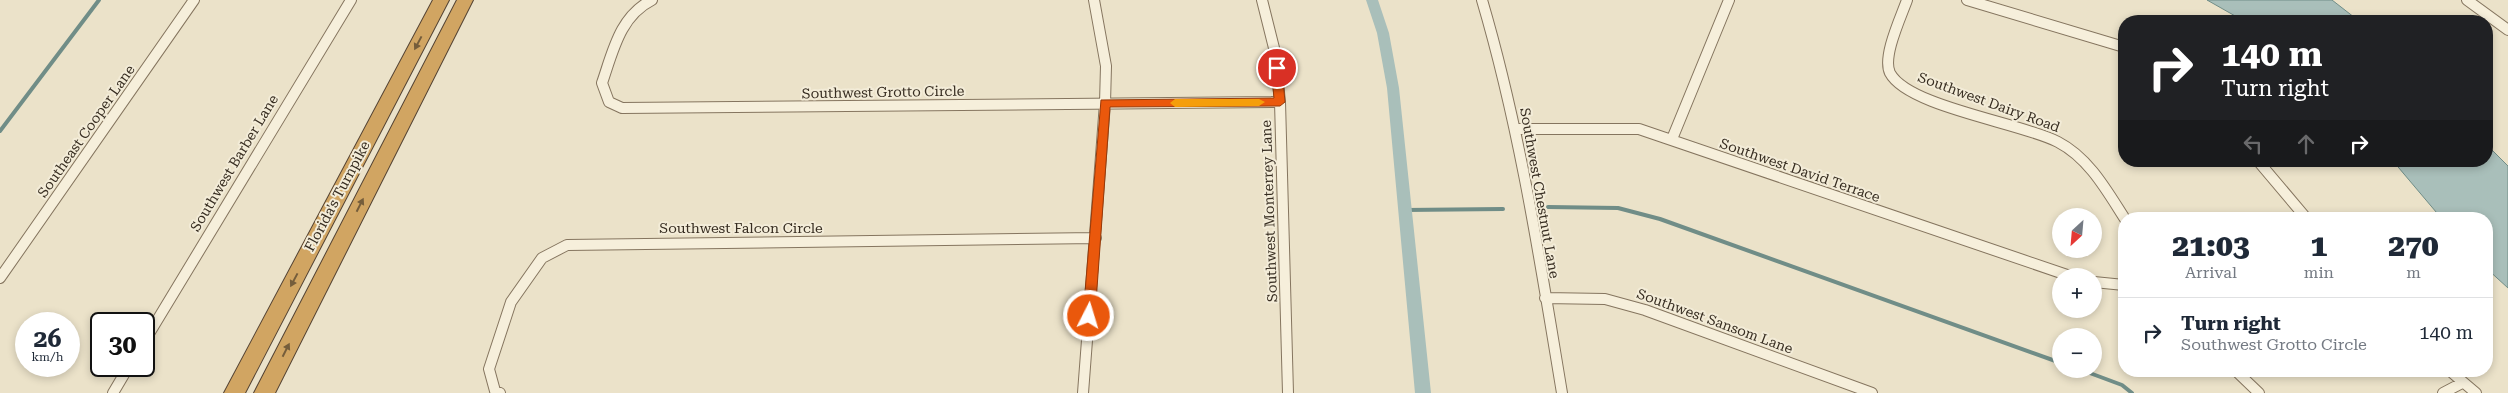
<!DOCTYPE html>
<html lang="en">
<head>
<meta charset="utf-8">
<style>
	:root { --surface:#fff; --page:#f6f6f7; --text:#1f2937; --muted:#747a83; --line:#e0e1e3 }
	body { margin:0; font-family:"Roboto Serif",serif; background:var(--page); color:var(--text); height:100vh; display:flex; flex-direction:column; font-size:19px; white-space:nowrap }
	* { box-sizing:border-box; margin:0 }
	p { font-size:16px; color:var(--muted) }
	.icon { flex:none; width:28px; height:28px; fill:none; stroke:currentColor; stroke-width:2; stroke-linecap:round; stroke-linejoin:round }
	.map { position:relative; flex:1; overflow:hidden }
	.drawer { position:absolute; left:2118px; top:212px; width:375px; height:165px; display:flex; flex-direction:column; background:var(--surface); border-radius:20px; box-shadow:0 2px 8px #0003 }
	.drawer>* { flex:none }
	.guide { position:absolute; left:2118px; top:15px; width:375px; height:152px; border-radius:20px; box-shadow:0 2px 8px #0003; background:#202124; color:#fff; overflow:hidden }
	.needle { width:32px; rotate:206deg }
	.controls { position:absolute; left:2052px; top:208px; display:grid; gap:10px }
	.controls a { display:grid; place-items:center; width:50px; height:50px; border-radius:50%; background:var(--surface); box-shadow:0 2px 8px #0003; font-size:25px }
	.speed { position:absolute; left:15px; top:312px; display:flex; gap:10px; font-size:25px; font-weight:700; text-align:center }
	.speed>* { display:grid; place-content:center; width:65px; height:65px; border-radius:50%; background:var(--surface); box-shadow:0 2px 8px #0003; line-height:1 }
	.speed small { font-size:12px; font-weight:400 }
	.speed .limit { border:2px solid #111; border-radius:8px; background:#fff; color:#111 }
	.pin { position:absolute; display:grid; place-items:center; width:42px; height:42px; color:#fff; margin:-21px; border:2px solid #fff; border-radius:50%; box-shadow:0 1px 5px #0007 }
	.me { position:absolute; width:55px; margin:-28px; rotate:5deg; stroke-linejoin:round; filter:drop-shadow(0 0 4px #0008) }
	.turn { display:flex; align-items:center; gap:18px; height:105px; padding:0 20px; font-size:22px }
	.turn .icon { width:65px; height:65px; stroke-width:2.5 }
	.turn b { display:block; font-size:35px; line-height:42px }
	.lanes { display:flex; align-items:center; height:48px; padding:0 20px; background:#0003; justify-content:center; gap:25px; direction:ltr }
	.lanes .off { opacity:.35 }
	.eta { display:flex; justify-content:space-evenly; align-items:center; height:85px; text-align:center }
	.eta b { font-size:30px; font-weight:800; line-height:35px }
	ul { padding:0; list-style:none }
	li { display:flex; align-items:center; gap:15px; height:70px; padding:0 20px; border-top:1px solid var(--line) }
	li div { flex:1 }
	li b { display:block; font-size:19px }
	li em { font-style:normal }
	.map>svg:first-child { display:block }
	.water { fill:#a9bfba; stroke:#708d87 }
	.lines { fill:none; stroke-linecap:round; stroke-linejoin:round }
	.stream { stroke:#708d87; stroke-width:4 }
	.canal { fill:#a9bfba; fill-rule:evenodd }
	.minor-casing { stroke:#85755f; stroke-width:12 }
	.motorway-casing { stroke:#544333; stroke-width:2 }
	.minor { stroke:#f6efdb; stroke-width:10 }
	.motorway { fill:#d1a562; fill-rule:evenodd }
	.oneway { fill:#755d3b }
	.route { fill:#ea580c; stroke:#983908 }
	.slow { fill:#f59e0b }
	.labels { text-anchor:middle; dominant-baseline:central; stroke-width:4; stroke-linejoin:round; paint-order:stroke }
	.street-label { font-size:14px; fill:#372d21; stroke:#f3ecd8 }
</style>
</head>
<body>
<div class="map">
<svg width="2508" height="393" viewBox="0 0 2508 393">
	<rect width="100%" height="100%" fill="#ebe2c9"/>
	<path class="water" d="M2207,0h125l27,21h-115z
		M2486,144l22,22v122l-22,-20v-49h-44l-49,-58h93z"/>
	<g class="lines">
		<path class="stream" d="M0,131l99,-131
			M1548,207l70,1 42,11 401,144
			M1405,210l98,-1
			M2079,369l43,16 10,8"/>
		<path class="canal" d="M1366,0h12l11,33 10,55 32,305h-16l-28,-305 -10,-55z"/>
		<g class="minor-casing">
			<path id="minor" d="M652,0c-32,16 -39,51 -50,83l7,19 13,6 658,-6
				M1262,0l13,52 5,50 8,291
				M1482,0c38,129 58,261 80,393
				M1907,0c-6,17 -25,57 -17,73 18,34 132,50 168,69 31,16 49,49 67,77
				M1967,0l157,47
				M2467,0l41,30
				M1515,129h124l431,147
				M1672,139l57,-139
				M2258,161l49,58
				M0,278l194,-278
				M2094,282l30,3
				M1545,298l60,1 40,11 227,83
				M144,342l207,-342
				M2236,371l23,22
				M2450,371l26,22
				M113,393l16,-27
				M500,393l-5,-2 -6,-22 22,-67 31,-44 25,-13 529,-7
				M1083,393l22,-290 1,-37 -12,-66
				M2443,393l19,-10"/>
		</g>
		<g class="motorway-casing">
			<path id="motorway" d="M433,0h16l-204,393h-21z
				M457,0h16l-198,393h-21z"/>
		</g>
		<use href="#minor" class="minor"/>
		<use href="#motorway" class="motorway"/>
	</g>
	<defs><path id="oneway-solid" d="M-6-.8H1V-3.2L6.5 0L1 3.2V.8H-6Z" transform="scale(1.25)"/></defs>
	<g class="oneway">
		<use href="#oneway-solid" transform="translate(418 43) rotate(118)"/>
		<use href="#oneway-solid" transform="translate(360 205) rotate(-63)"/>
		<use href="#oneway-solid" transform="translate(294 280) rotate(118)"/>
		<use href="#oneway-solid" transform="translate(286 350) rotate(-63)"/>
	</g>
	<path class="route" d="M1277,65l5,3 3,34 -5,4 -170,1 -15,209 -6,5 -4,-2 -2,-3 18,-216 173,-2 -3,-30z"/>
	<path class="slow" d="M1175,99h84l6,3 -6,4 -84,1 -5,-4z"/>
	<g class="labels">
		<g class="street-label">
			<text transform="translate(883 92) rotate(-1)">Southwest Grotto Circle</text>
			<text transform="translate(1989 102) rotate(20)">Southwest Dairy Road</text>
			<text transform="translate(86 131) rotate(-55)">Southeast Cooper Lane</text>
			<text transform="translate(234 163) rotate(-59)">Southwest Barber Lane</text>
			<text transform="translate(1800 170) rotate(19)">Southwest David Terrace</text>
			<text transform="translate(1540 193) rotate(80)">Southwest Chestnut Lane</text>
			<text transform="translate(337 196) rotate(-62)">Florida's Turnpike</text>
			<text transform="translate(1269 211) rotate(-92)">Southwest Monterrey Lane</text>
			<text x="741" y="228">Southwest Falcon Circle</text>
			<text transform="translate(1715 321) rotate(20)">Southwest Sansom Lane</text>
		</g>
	</g>
</svg>
<div class="controls">
<a><svg class="needle" viewBox="-14 -14 28 28"><path d="M0-13l5 13h-10z" fill="#e53935"/><path d="M0 13l5-13h-10z" fill="#747a83"/></svg></a>
<a>+</a>
<a>−</a>
</div>
<div class="speed"><div>26<small>km/h</small></div><div class="limit">30</div></div>
<div class="pin" style="left:1277px;top:68px;background:#d93025"><svg class="icon" aria-label="arrive" viewBox="0 0 24 24"><path d="M6 21V4h12l-3 4 3 4H6"/></svg></div>
<svg class="me" style="left:1089px;top:316px" viewBox="-20 -20 40 40"><circle r="17" fill="#ea580c" stroke="#fff" stroke-width="3"/><path d="M0-11L8 9 0 5-8 9z" fill="#fff"/></svg>
<div class="guide">
<div class="turn"><svg class="icon" aria-label="right" viewBox="0 0 24 24"><path d="M7 20v-9h11M14 6l5 5-5 5"/></svg><div><b>140 m</b>Turn right</div></div>
<div class="lanes"><svg class="icon off" aria-label="left" viewBox="0 0 24 24"><path d="M17 20v-9H6M10 6l-5 5 5 5"/></svg><svg class="icon off" aria-label="ahead" viewBox="0 0 24 24"><path d="M12 20V5M6 11l6-6 6 6"/></svg><svg class="icon" aria-label="right" viewBox="0 0 24 24"><path d="M7 20v-9h11M14 6l5 5-5 5"/></svg></div>
</div>
<section class="drawer">
<div class="eta">
<div><b>21:03</b><p>Arrival</p></div>
<div><b>1</b><p>min</p></div>
<div><b>270</b><p>m</p></div>
</div>
<ul>
<li><svg class="icon" aria-label="right" viewBox="0 0 24 24"><path d="M7 20v-9h11M14 6l5 5-5 5"/></svg><div><b>Turn right</b><p>Southwest Grotto Circle</p></div><em>140 m</em></li>
</ul>
</section>
</div>
</body>
</html>
